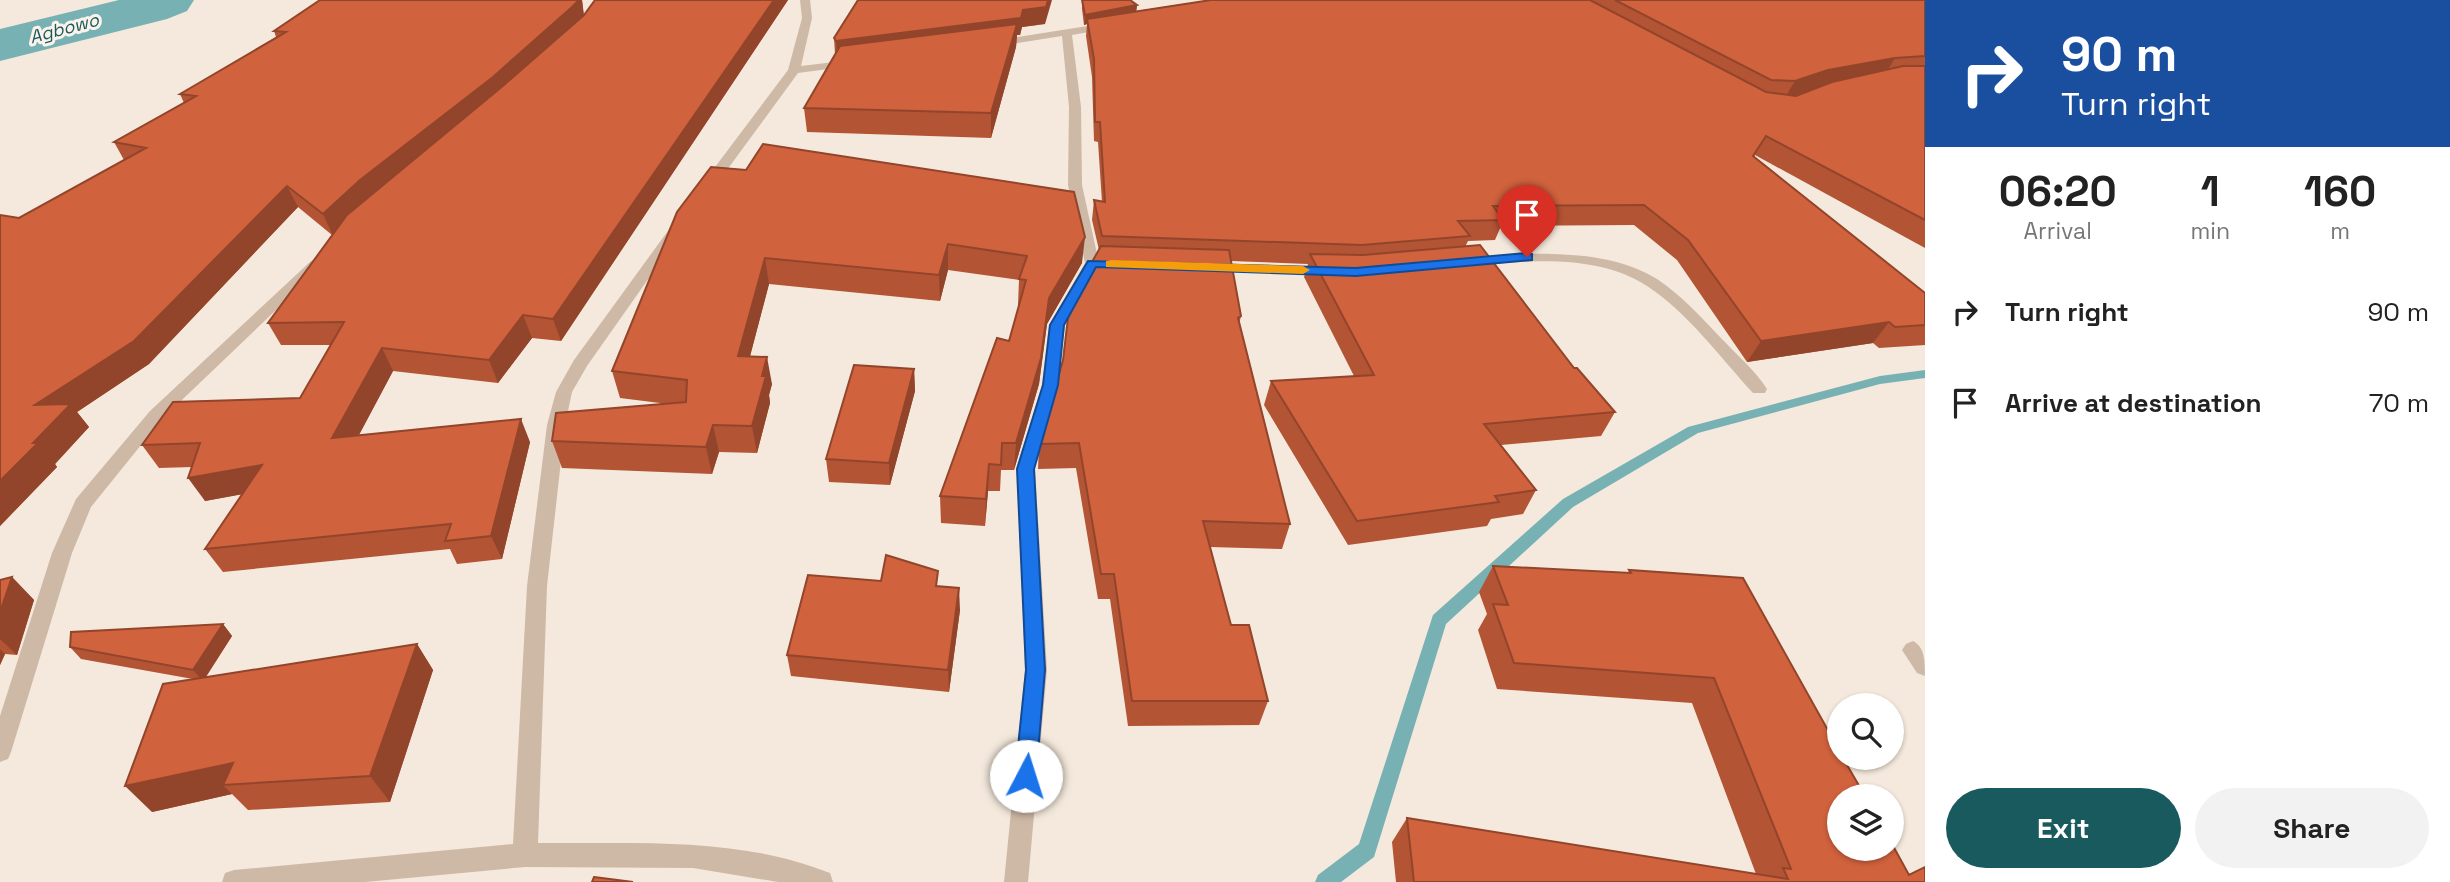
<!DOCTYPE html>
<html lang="en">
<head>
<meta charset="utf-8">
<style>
	:root { --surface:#fff; --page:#f2f2f2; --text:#222; --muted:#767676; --accent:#195a5f }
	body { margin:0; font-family:"Space Grotesk",sans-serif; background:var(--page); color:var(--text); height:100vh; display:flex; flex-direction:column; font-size:26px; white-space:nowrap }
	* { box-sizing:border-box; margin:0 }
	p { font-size:23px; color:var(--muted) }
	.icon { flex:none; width:38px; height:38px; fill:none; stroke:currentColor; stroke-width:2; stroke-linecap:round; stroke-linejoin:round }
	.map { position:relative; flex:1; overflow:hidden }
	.drawer { display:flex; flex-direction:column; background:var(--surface); width:525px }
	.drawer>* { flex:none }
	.top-card { background:#1a4fa0; color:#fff; overflow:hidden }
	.controls { position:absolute; left:1827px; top:693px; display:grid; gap:14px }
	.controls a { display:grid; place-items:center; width:77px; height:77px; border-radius:50%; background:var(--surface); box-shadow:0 2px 5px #0004; font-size:35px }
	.pin { position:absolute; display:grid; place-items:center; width:60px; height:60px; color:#fff; margin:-72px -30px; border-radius:50% 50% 50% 0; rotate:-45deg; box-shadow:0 0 7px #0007 }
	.pin .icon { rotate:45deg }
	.me { position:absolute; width:77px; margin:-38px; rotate:5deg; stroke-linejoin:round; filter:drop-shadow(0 0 5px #0008) }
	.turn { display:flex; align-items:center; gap:24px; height:147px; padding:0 21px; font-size:32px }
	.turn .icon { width:91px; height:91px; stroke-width:2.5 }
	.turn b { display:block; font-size:49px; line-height:60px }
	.eta { display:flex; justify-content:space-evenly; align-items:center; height:119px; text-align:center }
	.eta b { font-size:42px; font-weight:800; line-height:49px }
	.action { display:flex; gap:14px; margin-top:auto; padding:14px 21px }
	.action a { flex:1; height:80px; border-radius:42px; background:var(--accent); color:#fff; font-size:28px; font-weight:800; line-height:80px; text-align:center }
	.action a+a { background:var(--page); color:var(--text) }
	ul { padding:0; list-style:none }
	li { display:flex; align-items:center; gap:21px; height:91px; padding:0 21px }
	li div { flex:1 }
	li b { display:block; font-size:26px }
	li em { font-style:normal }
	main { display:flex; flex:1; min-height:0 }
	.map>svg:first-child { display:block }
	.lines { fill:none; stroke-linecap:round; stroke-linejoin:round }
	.stream { fill:#78b1b4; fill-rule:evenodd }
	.river { fill:#78b1b4; fill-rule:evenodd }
	.street { fill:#ceb9a6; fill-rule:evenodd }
	.wall { fill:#b35434 }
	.shaded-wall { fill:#92452b }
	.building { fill:#d0623d; stroke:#92452b; stroke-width:2 }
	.route { fill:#1a73e8; stroke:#114b97; stroke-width:2 }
	.slow { fill:#f59e0b }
	.labels { text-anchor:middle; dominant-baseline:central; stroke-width:6; stroke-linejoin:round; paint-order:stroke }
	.far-water-label { font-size:18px; font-style:italic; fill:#195a5f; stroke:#fbf3e9 }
</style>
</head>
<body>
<main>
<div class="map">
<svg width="1925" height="882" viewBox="0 0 1925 882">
	<rect width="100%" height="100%" fill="#f4e9dc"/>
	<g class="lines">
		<path class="stream" d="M1925,370v8l-45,6 -182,49 -125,74 -127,117 -72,233 -33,25h-26l3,-7 41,-31 74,-229 130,-116 125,-72 192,-51z"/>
		<path class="river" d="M119,0h75l-7,11 -20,8 -167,42v-32z"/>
		<path class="street" d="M800,0h10l2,18 -11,48 50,-6 6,3 -6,3 -53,7 -85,116h-10v-6l85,-113 14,-52z
			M1107,23l5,3 -1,2 -39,7 9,72 1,78 17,78 -34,62 -7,60 -23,84 12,201 -19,212h-24l21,-212 -8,-201 25,-84 7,-60 36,-62 -17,-78 1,-78 -7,-71 -69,11 -5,-3 5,-3z
			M675,227l7,4 -95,135 -15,26 -7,33 -18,161 -9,257c96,1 200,-7 292,30l3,9h-55l-85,-14 -168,-1 -160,15h-143l3,-9 9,-3 279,-26 14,-258 20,-161 9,-33 18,-32 96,-132z
			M1511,254c48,-1 104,-1 146,25 24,16 44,38 63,58 16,17 35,33 47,52l-2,4h-12c-33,-36 -65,-80 -106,-107 -51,-33 -122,-25 -179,-20l-7,-4 7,-4z
			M316,260l5,1 2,3 -2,3 -159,152 -71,88 -19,46 -61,199 -3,7 -8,3v-46l52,-163 24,-54 74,-88 161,-150z
			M1209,263l119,4 7,4 -7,4 -124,-5 -2,-3z
			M1913,641c12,6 12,21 12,35l-8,-3 -15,-23 4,-6z"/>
	</g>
	<path class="wall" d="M320,0h262l2,15 11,-15h193l-227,341 -29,-3 -34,45 -105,-12 -34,64 171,7 -28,117 -45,5 -7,-15 -227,23 -18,-23 37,-55 -37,7 -13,-34 -33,1 -17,-23 158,-47 31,-53h-50l-13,-22 64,-88 -34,-28 -149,157 -72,48 12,15 -34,37 2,3 -57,59 19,-308 105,-58 -10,-18 70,-39 -4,-9 96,-57 -2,-6z
		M1082,0l55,5 -1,6 76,-11h713v248l-170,-93 -1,2 171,136v52l-46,3 -6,-5 -126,19 -70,-102 -43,-35 -133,1 -6,14 -27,1 -3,6 109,121 41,44 -14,24 -100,9 35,45 -13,24 -32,5 -4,7 -139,19 -84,-140 7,-24 83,-5 -50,-99 4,-13 -77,-3 10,55 -2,8 51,200 -8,25 -72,-2 21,78 37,76 -9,24 -131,1 -18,-127h-12l-22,-131 -38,1 1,-25 60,-194 -7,-30 2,-20 8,2 -4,-60 -4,-1 -2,-64 -6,-41 1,-12 -3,1 -2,-16z
		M1045,24l-23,3 -2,8h-3l-1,12 -25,91 -184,-6 -3,-24 31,-54 -1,-16z
		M711,167l371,96 -35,61 -8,60 -25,86h-13l-1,21h-12l-3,35 -44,-3 -1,-27 69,-155 10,-36h-1l1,-25 -71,-10 -8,31 -171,-17 -19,72 22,28 -3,11 1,8 -13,50 -38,-1 -7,22 -150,-6 -10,-27 116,-37 -48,-6 -8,-27z
		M914,369l1,22 -25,94 -61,-3 -3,-23z
		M1493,566l135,7 1,-3 280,305 16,7h-529l-4,-40 15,-24 349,56 -64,-171 -195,-14 -19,-59 9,-16 -8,-22z
		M12,577l22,23 -17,55 -12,-1 -5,11v-85z
		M939,586l21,24 -11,82 -158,-16 -4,-21z
		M223,624l9,12 -26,41 211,-33 16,26 -43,132 -142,8 -16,-16 -80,18 41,-133 -112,-20 -11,-12z"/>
	<path class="shaded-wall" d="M579,0h3l2,18 -251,218 -10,-22 37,-34z
		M774,0h14l-227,341 -8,-22z
		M1048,0h4l-7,24 -23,3 -2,8h-3l-1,12 -25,91v-25l-154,-54 -1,-18 187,-31z
		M1137,5l-1,10 -49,4v5l-3,1 1,-10z
		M1895,58l-11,18 -100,23 11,-18 33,-11z
		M287,186l11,21 -149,157 -72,48 12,15 -34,37 2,3 -57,59v-45l33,-38 2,-38z
		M1085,237l-3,26 -35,61 -8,60 -25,86 2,-27 33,-145z
		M948,244v26l-8,31 -1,-26z
		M765,258l4,26 -26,99 -5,-27z
		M523,315l9,23 -34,45 -9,-23z
		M1889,322l-16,21 -126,19 14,-21z
		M382,348l11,23 -48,90 -13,-23z
		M767,357l5,27 -3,11 1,8 -13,50 -5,-27 10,-50z
		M914,369l1,22 -25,94 -1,-22z
		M521,419l9,23 -28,117 -11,-23z
		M713,425l6,27 -7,22 -6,-27z
		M989,464l-1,27 -3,35 1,-27z
		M262,465l15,23 -72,13 -17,-23z
		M12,577l22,23 -17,55 -17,-16v-27z
		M959,588l1,22 -11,82 -1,-22z
		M223,624l9,12 -29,45 -10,-11z
		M417,644l16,26 -43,132 -20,-26z
		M0,649l5,5 -5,11z
		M233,763l-10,22 9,9 -80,18 -27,-26z"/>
	<path class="building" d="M320,0h259l-7,7 -79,70 -133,103 -37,34 -36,-28 -153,155 -99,64 36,-1 -38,39h5l-38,38v-266l19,3 127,-70 -32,-6 82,-46 -16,-2 106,-62 -12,-1z
		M595,0h179l-221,319 -30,-4 -34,45 -107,-12 -50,90 189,-19 -30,117 -46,5 6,-17 -246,25 57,-84 -74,13 12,-35 -58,2 31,-43 127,-4 44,-76 -76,1 79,-108 157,-130 80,-70z
		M858,0h190l-2,7 -23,3 -2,8 -185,23 -2,-3z
		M1082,0h48l7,5 -52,10z
		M1211,0h379l176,92 30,4 36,-14 71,-16h22v154l-159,-84 -13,20 172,137v32l-30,2 -6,-5 -128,19 -73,-101 -44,-35 -151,1 10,14 -45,1 12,15 -108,9 -260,-9 -8,-36 11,2 -5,-80h-5l-1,-63 -7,-40z
		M1615,0h310v56l-30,2 -67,12 -33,11 -24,-1z
		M1017,24l-26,89 -187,-5 36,-62z
		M763,144l311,48 11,45 -36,61 -8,60 -25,85h-14l-1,22 -12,-1 -3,35 -46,-3 57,-158 12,3 17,-61 -7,-1 8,-23 -79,-12 -9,31 -174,-17 -27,98 29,1 -5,19h4l-14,50 -39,-1 -7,22 -154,-6 4,-28 130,-11 1,-22 -75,-9 65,-159 34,-45 35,3z
		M1480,245l94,123h3l38,44 -131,12 52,66 -41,6 4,6 -142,19 -86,-140 103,-6 -64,-121 53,1z
		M1101,246l128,4 12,66 -3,2 52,206 -87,-3 28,104h18l19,76h-136l-18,-127h-13l-22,-131 -40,1 24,-84 7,-59z
		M854,365l60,4 -25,94 -63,-4z
		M886,555l52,16 -2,15 23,2 -11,82 -161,-15 21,-80 73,6z
		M1493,566l138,7 -2,-3 114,8 96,172v8h4l22,38h-26v53h53v-5l17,31 16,-8v15h-511l-7,-64 381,61 -5,-11 8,1 -77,-191 -200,-15 -21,-59 15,1z
		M12,577l-12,35v-32z
		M223,624l-30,46 -123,-23 1,-15z
		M417,644l-47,132 -147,9 10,-22 -108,23 38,-102z
		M594,877l39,5h-41z"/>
	<path class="route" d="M1527,253l5,1v6l-176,16 -260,-9 -32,58 -6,60 -24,84 11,201 -9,106 -3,7 -7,3 -8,-3 -3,-7 11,-106 -9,-201 26,-84 7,-60 38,-64 268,7z"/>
	<path class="slow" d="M1111,260l192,6 7,4 -7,4 -197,-7v-6z"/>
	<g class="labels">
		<g class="far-water-label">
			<text transform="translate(64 28) rotate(-15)">Agbowo</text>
		</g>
	</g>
</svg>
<div class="controls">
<a><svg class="icon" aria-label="search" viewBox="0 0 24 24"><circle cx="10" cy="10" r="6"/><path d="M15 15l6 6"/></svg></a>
<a><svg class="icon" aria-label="layers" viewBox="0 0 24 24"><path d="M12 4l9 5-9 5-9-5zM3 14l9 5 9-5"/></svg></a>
</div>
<div class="pin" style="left:1527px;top:257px;background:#d93025"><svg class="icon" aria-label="arrive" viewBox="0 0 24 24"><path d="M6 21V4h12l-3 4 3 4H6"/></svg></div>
<svg class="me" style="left:1026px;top:776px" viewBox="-20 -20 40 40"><circle r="19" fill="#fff"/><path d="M0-13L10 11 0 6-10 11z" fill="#1a73e8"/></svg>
</div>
<section class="drawer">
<div class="top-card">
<div class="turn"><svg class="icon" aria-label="right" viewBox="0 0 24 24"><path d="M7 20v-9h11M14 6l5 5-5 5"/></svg><div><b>90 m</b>Turn right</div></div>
</div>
<div class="eta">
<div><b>06:20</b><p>Arrival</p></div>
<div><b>1</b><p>min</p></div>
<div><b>160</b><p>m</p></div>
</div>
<ul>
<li><svg class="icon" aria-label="right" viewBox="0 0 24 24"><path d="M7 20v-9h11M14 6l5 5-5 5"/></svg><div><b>Turn right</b></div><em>90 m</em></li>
<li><svg class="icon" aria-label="arrive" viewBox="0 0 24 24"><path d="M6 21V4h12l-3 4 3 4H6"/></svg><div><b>Arrive at destination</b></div><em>70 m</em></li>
</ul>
<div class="action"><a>Exit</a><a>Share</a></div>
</section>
</main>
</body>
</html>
